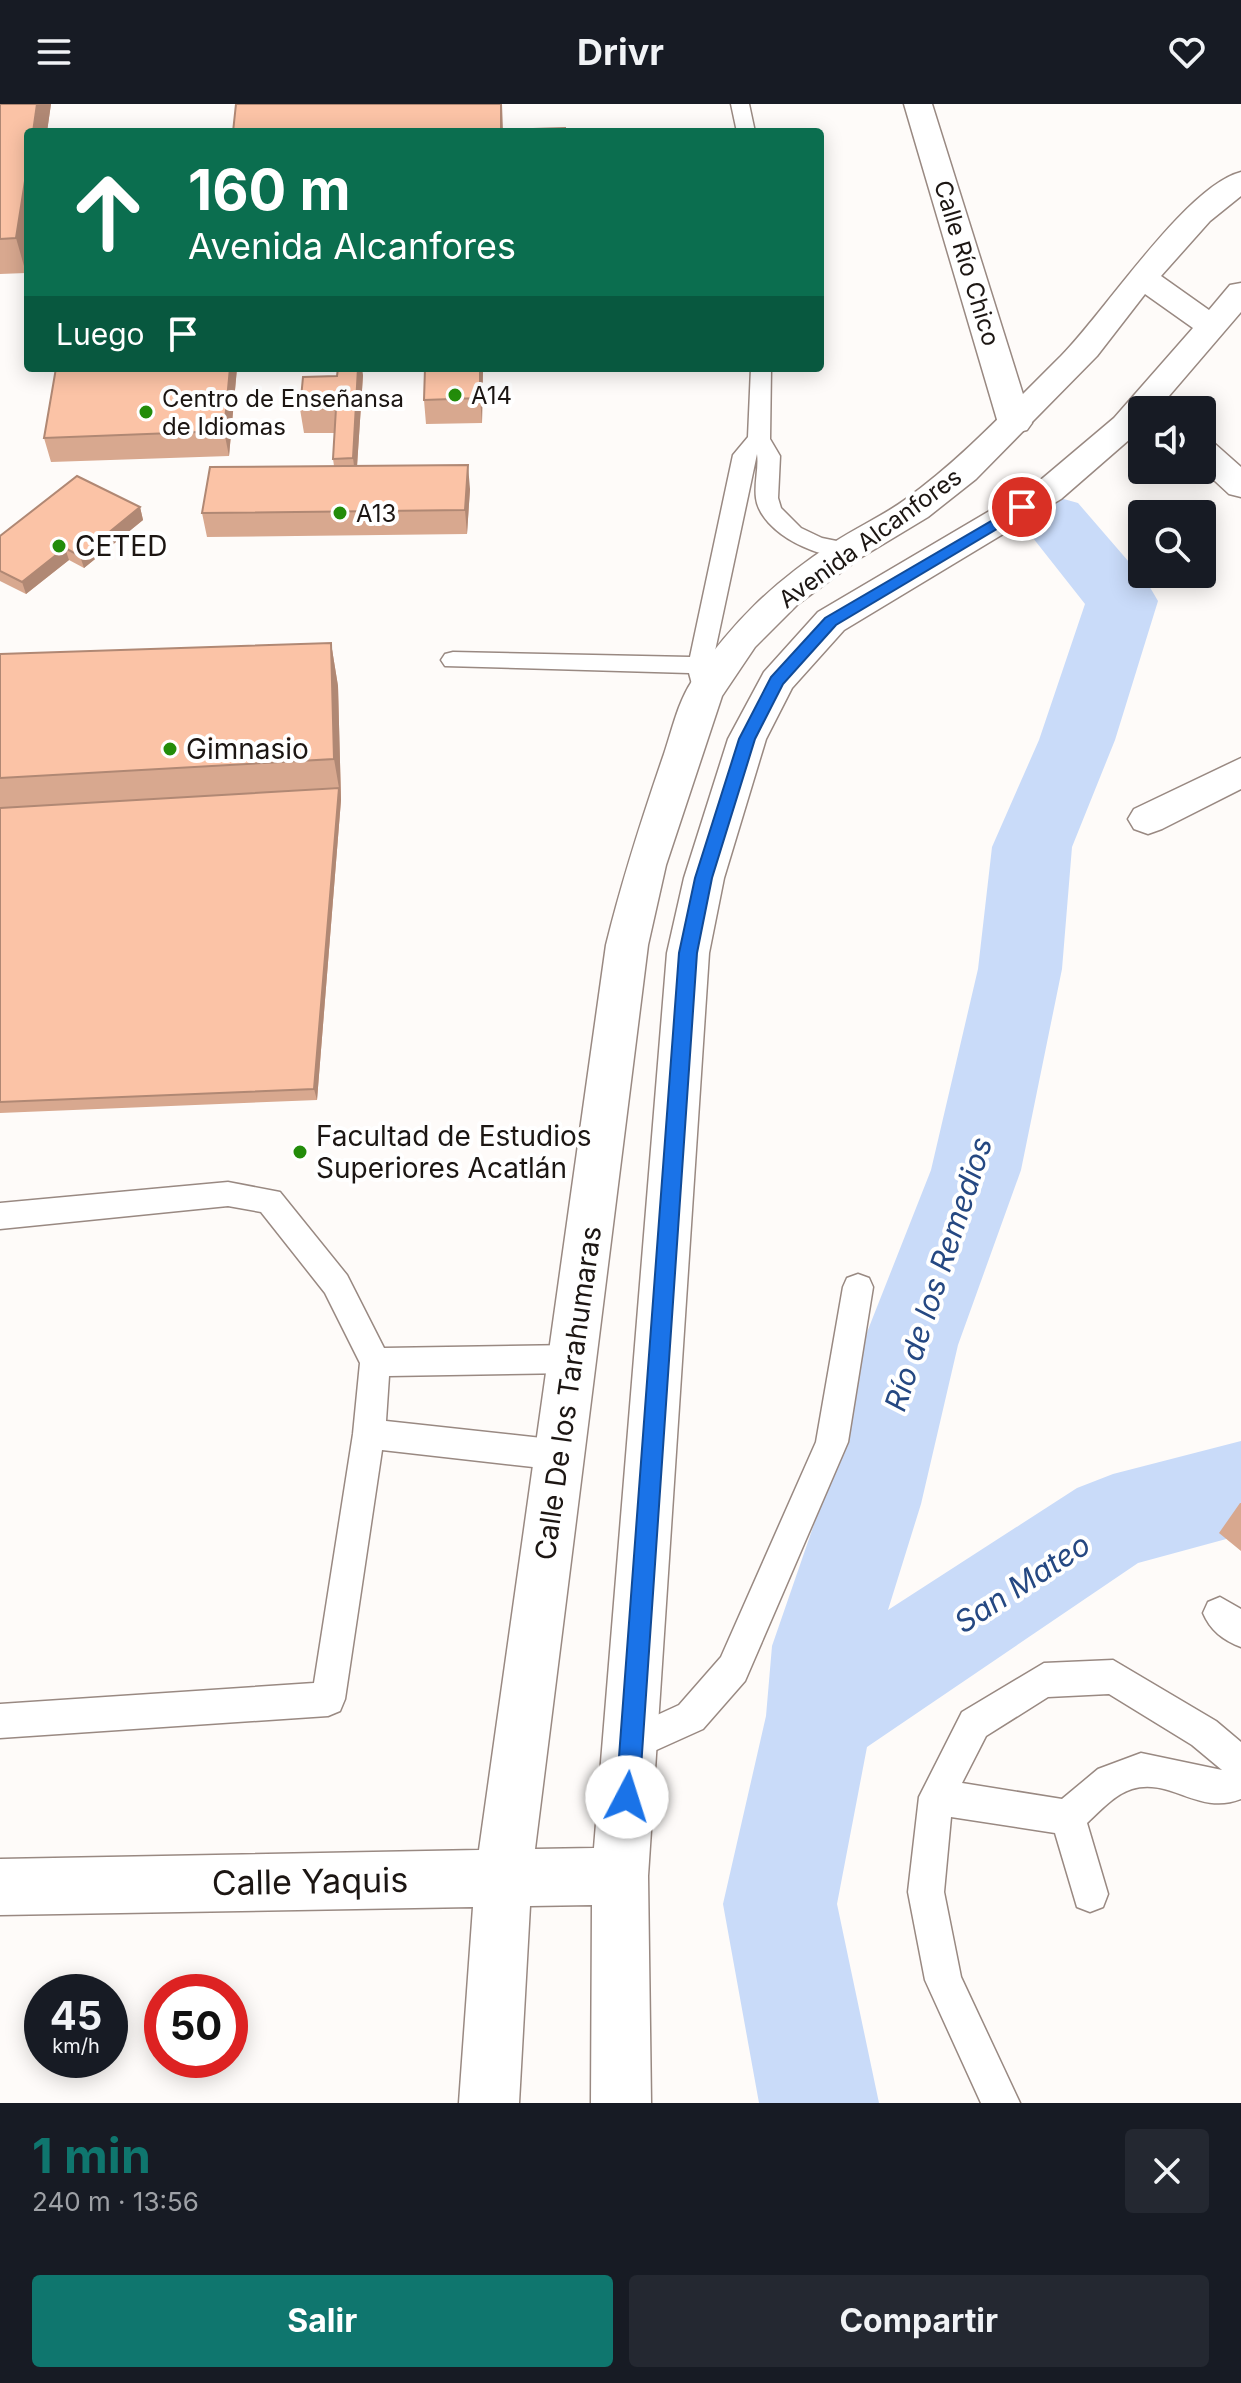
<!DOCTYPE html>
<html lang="es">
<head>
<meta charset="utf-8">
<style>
	:root { --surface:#171b24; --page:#242831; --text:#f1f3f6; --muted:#9ea1a6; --accent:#0f766e }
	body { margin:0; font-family:Inter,sans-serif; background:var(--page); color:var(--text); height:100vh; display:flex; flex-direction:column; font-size:30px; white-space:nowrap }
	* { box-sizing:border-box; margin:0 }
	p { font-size:26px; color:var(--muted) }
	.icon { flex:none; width:44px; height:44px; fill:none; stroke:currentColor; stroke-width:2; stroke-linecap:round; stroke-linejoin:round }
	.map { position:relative; height:1999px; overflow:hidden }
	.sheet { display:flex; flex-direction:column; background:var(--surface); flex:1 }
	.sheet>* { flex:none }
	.top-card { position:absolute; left:24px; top:24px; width:800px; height:244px; border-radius:8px; box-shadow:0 4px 20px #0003; background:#0b6e4f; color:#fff; overflow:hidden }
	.tools { position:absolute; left:1128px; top:292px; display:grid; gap:16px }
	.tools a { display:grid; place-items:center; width:88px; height:88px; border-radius:8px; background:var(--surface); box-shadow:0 4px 20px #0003; font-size:40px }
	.speed { position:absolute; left:24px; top:1870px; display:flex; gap:16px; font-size:40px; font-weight:700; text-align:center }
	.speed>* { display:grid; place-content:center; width:104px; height:104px; border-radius:50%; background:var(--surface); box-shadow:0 4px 20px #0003; line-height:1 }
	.speed small { font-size:20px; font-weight:400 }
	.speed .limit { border:12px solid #d22; background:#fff; color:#111 }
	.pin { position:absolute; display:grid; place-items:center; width:68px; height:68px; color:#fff; margin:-34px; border:4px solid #fff; border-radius:50%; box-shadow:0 2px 8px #0007 }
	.me { position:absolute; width:88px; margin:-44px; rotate:5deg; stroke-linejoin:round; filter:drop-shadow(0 0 6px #0008) }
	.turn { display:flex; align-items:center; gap:28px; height:168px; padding:0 32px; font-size:36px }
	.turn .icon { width:104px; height:104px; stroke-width:2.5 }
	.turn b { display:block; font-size:56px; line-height:68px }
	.then { display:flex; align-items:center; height:76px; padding:0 32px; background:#0003; gap:16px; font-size:30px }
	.round { display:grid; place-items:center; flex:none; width:84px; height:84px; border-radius:8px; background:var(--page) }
	.summary { display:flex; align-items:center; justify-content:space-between; height:136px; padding:0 32px }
	h1 { font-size:48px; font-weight:700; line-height:60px; color:var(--accent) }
	.cta { display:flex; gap:16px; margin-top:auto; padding:16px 32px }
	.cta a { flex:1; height:92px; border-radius:8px; background:var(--accent); color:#fff; font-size:32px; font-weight:700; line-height:92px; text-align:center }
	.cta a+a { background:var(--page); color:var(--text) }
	header { display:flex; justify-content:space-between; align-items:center; height:104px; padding:0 32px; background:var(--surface); font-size:36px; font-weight:700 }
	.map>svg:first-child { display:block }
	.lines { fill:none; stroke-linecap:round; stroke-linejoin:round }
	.river { fill:#c9dbf9; fill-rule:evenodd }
	.service-casing { stroke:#998982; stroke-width:3 }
	.minor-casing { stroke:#998982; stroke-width:3 }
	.secondary-casing { stroke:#998982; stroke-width:3 }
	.service { fill:#fff; fill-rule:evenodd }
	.minor { fill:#fff; fill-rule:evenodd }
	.secondary { fill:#fff; fill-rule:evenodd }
	.wall { fill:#d8a88f }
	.shaded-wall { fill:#b08874 }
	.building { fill:#fbc3a6; stroke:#b08874; stroke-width:2 }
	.route { fill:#1a73e8; stroke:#114b97; stroke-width:2 }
	.poi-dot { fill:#238c0a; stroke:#fff; stroke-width:3 }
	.labels { text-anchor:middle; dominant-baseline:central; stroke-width:8; stroke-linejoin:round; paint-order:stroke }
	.far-street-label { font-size:24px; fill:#1c1613; stroke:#fff }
	.far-poi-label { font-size:24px; fill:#1c1613; stroke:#fff; text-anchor:start }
	.poi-label { font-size:28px; fill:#1c1613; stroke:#fff; text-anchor:start }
	.street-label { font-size:28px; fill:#1c1613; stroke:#fff }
	.water-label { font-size:30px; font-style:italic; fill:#254882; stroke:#fff }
	.near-street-label { font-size:34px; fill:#1c1613; stroke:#fff }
</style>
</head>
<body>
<header><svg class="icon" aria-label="menu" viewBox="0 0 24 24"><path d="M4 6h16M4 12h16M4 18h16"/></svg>Drivr<svg class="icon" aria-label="heart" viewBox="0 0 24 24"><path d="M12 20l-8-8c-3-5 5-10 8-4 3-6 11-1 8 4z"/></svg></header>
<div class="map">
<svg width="1241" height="1999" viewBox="0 0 1241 1999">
	<rect width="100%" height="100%" fill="#fefbf9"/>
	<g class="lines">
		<path class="river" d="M1053,392l25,7 70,81 10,17 -43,139 -43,107 -10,122 -41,201 -63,175 -37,159 -33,106 189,-122 36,-14 128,-33v94l-103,28 -271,184 -30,157 42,199h-120l-36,-199 43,-188 6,-70 49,-142 41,-159 69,-175 47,-201 14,-122 47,-107 46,-136 -67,-85 10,-16z"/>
		<g class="service-casing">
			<path id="service" d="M731,0h18l6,28h-18z
				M751,264h20l-1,71 10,17 -2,42 3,10 20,20 21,10 34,7 3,5 -3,5c-32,9 -96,-22 -100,-57 -2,-15 3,-30 1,-44l-45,211 4,28 -4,6 -8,2 -8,-2 -7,-26 -244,-7 -4,-6 4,-6 8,-2 237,5 43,-202 15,-18z
				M228,1078l52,10 67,83 37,73 189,-3 11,4 4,10 -4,10 -11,4 -184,3 -3,45 174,19 11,5 5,10 -5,10 -11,5 -178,-20 -37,249 -5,12 -12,5 -328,22v-34l314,-21 39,-249 7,-71 -35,-70 -64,-81 -33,-6 -228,23v-26z
				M858,1170l11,4 4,9 -25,155 -103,239 -42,48 -71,32 -12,-5 -5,-12 5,-12 59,-27 42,-48 95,-215 27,-155 4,-9z
				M1220,1493l21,12v38c-17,-6 -31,-17 -38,-34l5,-11z
				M1113,1556l103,61 25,21v57c-42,17 -71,-22 -109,-10 -17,5 -32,22 -45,34l21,71 -5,13 -13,5 -13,-5 -22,-74 -104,-16 -7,75 17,85 59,126h-39l-56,-123 -17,-88 11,-95 43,-85 82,-49zM1109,1590l83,51 30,25 -81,-17 -43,16 -36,30 -100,-16 24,-47 62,-39z"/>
		</g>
		<g class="minor-casing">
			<path id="minor" d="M904,0h28l100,319 -5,7 -12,3 -12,-3 -5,-7z
				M1202,336l12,3 27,24v30l-12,-3 -27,-25z
				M1241,654v31l-79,40 -14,5 -14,-5 -6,-10 6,-10z"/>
		</g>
		<g class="secondary-casing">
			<path id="secondary" d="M1241,68v24l-31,25 -49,55 48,34 21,-25 11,-2v29l-84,98h-15v18l-4,4 -77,67 -217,131 -52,58 -26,51 -42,139 -15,75 -61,923 3,227h-60l1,-198 -62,1 -11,197h-60l14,-196 -473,8v-56l479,-9 127,-905c16,-65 36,-127 58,-191 8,-24 14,-52 28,-73 42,-61 80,-97 141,-138 24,-16 50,-27 73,-44 57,-41 105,-94 155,-143 43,-43 125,-170 180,-184zM1145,190l48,34 -79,90 -77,65 -219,129 -54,60 -36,67 -44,139 -17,75 -73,895 -59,1 113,-904 18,-80 56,-169 33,-49 43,-43 62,-46 68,-41 48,-38 121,-123z"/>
		</g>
		<use href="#service" class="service"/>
		<use href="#minor" class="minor"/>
		<use href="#secondary" class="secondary"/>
	</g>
	<path class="wall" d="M0,0h51l-25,169 -26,1z
		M56,264h181l-8,88 -178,6 -7,-24z
		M425,264h58l-1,55 -56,1 -2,-24z
		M363,271l-6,91 113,23 -3,45 -260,3 -5,-24 132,-47 -1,-7 2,-26h-31l-4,-24 37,-33z
		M140,403l3,13 -59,48 -15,-8 -43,34 -26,-13v-45z
		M331,539l7,43 3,114 -24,300 -317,13v-459z
		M1240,1399h1v48l-22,-18z"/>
	<path class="shaded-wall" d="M37,0h14l-4,28h-14z
		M501,0h1l1,28h-1z
		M28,58v96l-2,15 -10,-35z
		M230,264h7l-8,88 -5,-25z
		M358,264h4l1,7 -7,107 -3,-24z
		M480,264h3l-1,55 -2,-25z
		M468,361l2,24 -3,45 -2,-24z
		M140,403l3,13 -59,48 -4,-12z
		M65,444l4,12 -43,34 -4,-12z
		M331,539l7,43 3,114 -24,300 -3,-11 25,-301 -5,-29z"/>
	<path class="building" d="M0,0h37l-4,28h-5v30l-12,76 -16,1z
		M236,0h265v26l64,-2v4h-332z
		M56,264h174l-6,63 -180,7z
		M338,264h20l-5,90 -20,1 3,-51 -36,1 3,-32 34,-1z
		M425,264h55v30l-56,2z
		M468,361l-3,45 -263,3 8,-46z
		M77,372l63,31 -60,49 -15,-8 -43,34 -22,-11v-35z
		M331,539l3,116 -334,19v-124z
		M339,684l-25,301 -314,13v-294z"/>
	<path class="route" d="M1022,399l5,1v7l-191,114 -53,59 -28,55 -43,139 -15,75 -58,844 -4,8 -8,3 -8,-3 -3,-8 63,-844 16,-75 44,-139 32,-62 54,-59z"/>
	<g class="poi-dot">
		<circle cx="455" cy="291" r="8"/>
		<circle cx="146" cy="308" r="8"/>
		<circle cx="340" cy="409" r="8"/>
		<circle cx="59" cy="442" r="8"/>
		<circle cx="170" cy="645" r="8"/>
		<circle cx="300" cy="1048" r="8"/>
	</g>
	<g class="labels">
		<g class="far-street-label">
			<text transform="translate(967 159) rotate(73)">Calle Río Chico</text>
			<text transform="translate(870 434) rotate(-36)">Avenida Alcanfores</text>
		</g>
		<g class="far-poi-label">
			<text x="471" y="291">A14</text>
			<text x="162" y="294">Centro de Enseñansa<tspan x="162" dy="28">de Idiomas</tspan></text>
			<text x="356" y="409">A13</text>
		</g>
		<g class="poi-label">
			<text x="75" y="442">CETED</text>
			<text x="186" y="645">Gimnasio</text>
			<text x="316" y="1032">Facultad de Estudios<tspan x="316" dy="32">Superiores Acatlán</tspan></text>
		</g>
		<g class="street-label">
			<text transform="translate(568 1289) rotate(-82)">Calle De los Tarahumaras</text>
		</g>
		<g class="water-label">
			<text transform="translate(938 1170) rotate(-72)">Río de los Remedios</text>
			<text transform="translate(1022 1479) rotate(-33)">San Mateo</text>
		</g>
		<g class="near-street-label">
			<text transform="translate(310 1777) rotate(-1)">Calle Yaquis</text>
		</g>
	</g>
</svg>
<div class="tools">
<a><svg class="icon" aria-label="sound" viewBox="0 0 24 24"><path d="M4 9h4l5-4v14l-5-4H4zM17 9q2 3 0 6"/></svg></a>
<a><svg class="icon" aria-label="search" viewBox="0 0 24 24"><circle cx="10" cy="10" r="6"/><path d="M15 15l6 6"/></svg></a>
</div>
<div class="speed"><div>45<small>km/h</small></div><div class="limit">50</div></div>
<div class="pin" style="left:1022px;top:403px;background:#d93025"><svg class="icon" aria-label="arrive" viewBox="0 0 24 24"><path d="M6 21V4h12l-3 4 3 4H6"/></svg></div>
<svg class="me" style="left:627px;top:1693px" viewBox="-20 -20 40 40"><circle r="19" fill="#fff"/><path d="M0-13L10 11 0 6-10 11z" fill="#1a73e8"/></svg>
<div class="top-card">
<div class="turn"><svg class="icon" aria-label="ahead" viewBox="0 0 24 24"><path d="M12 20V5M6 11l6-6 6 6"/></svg><div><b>160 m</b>Avenida Alcanfores</div></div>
<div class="then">Luego<svg class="icon" aria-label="arrive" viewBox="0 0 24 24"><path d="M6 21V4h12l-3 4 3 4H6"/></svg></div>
</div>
</div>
<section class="sheet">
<div class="summary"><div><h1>1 min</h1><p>240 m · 13:56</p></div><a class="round"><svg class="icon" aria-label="close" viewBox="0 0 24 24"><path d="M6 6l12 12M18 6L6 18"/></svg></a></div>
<div class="cta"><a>Salir</a><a>Compartir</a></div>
</section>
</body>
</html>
